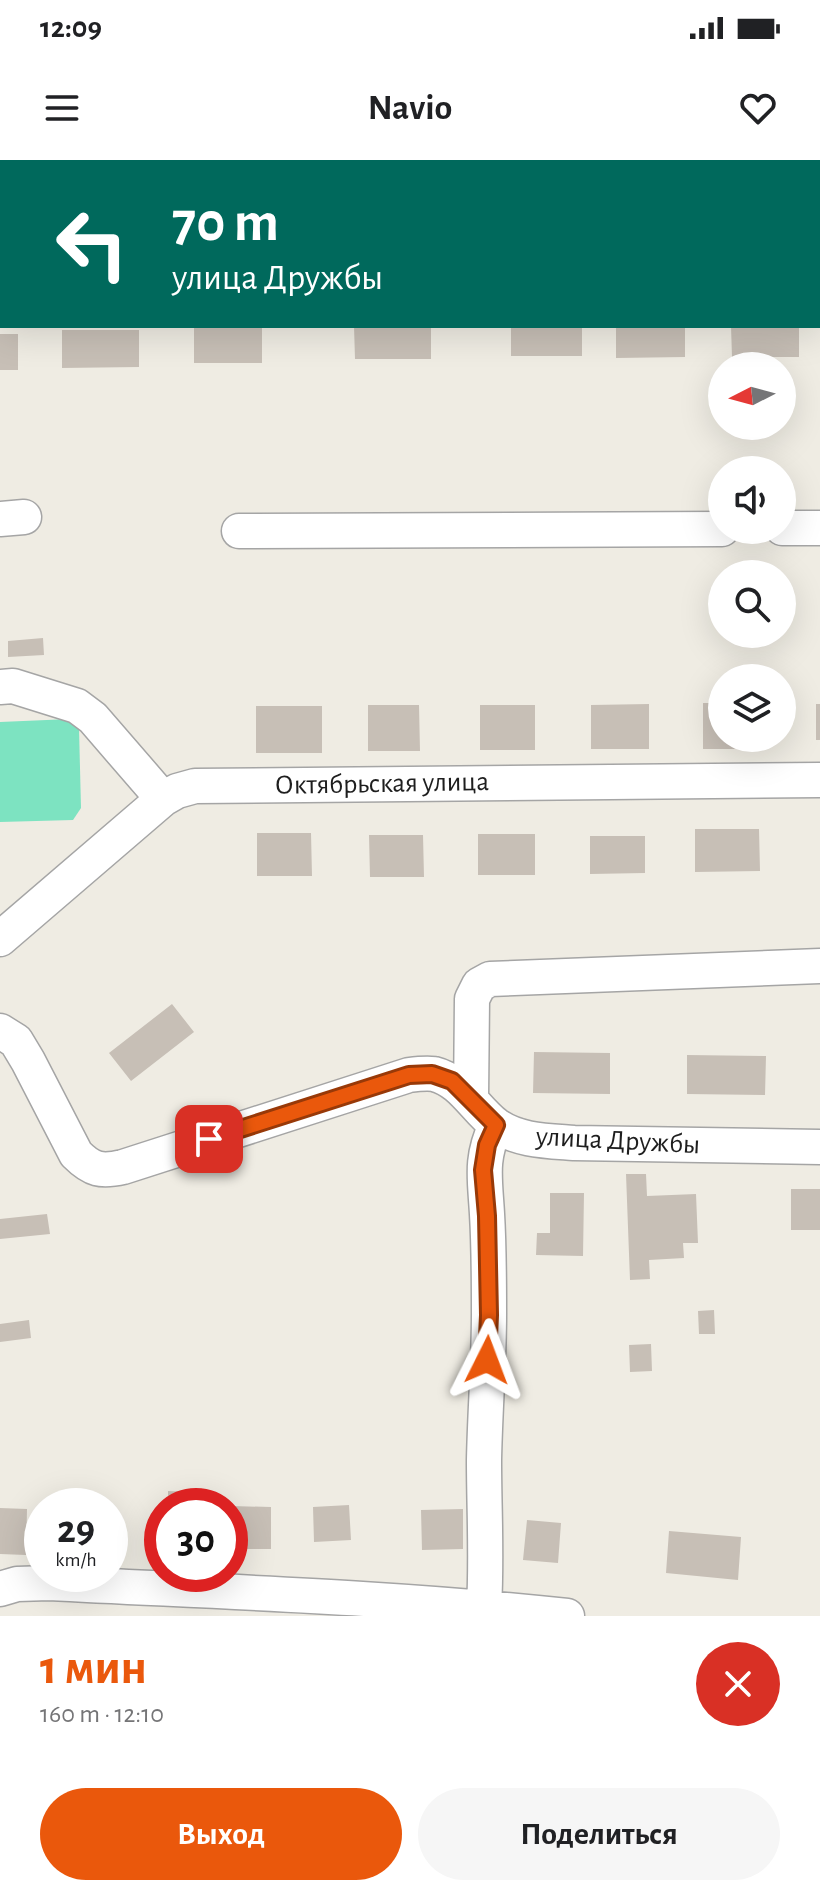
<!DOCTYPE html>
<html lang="ru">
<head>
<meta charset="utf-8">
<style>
	:root { --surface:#fff; --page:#f6f6f6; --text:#202124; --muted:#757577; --accent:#ea580c }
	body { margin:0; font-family:"Alegreya Sans",sans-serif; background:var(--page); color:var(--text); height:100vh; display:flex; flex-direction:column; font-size:30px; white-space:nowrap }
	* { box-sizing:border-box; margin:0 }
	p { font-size:26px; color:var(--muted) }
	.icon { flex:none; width:44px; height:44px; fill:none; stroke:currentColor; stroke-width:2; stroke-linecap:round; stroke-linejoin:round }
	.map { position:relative; height:1456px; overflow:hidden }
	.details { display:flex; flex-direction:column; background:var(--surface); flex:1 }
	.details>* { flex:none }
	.hud { position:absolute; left:0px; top:0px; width:820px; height:168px; box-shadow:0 8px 32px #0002; background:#00695c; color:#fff; overflow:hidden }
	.needle { width:52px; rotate:264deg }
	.controls { position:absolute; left:708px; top:192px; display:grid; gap:16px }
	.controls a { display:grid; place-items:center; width:88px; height:88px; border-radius:50%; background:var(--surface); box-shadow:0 8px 32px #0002; font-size:40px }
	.speed { position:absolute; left:24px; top:1328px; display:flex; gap:16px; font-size:40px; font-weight:700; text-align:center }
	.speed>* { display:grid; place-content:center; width:104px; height:104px; border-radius:50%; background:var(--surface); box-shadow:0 8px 32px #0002; line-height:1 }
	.speed small { font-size:20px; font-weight:400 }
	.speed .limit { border:12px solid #d22; background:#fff; color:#111 }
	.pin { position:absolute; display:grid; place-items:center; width:68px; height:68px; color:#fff; margin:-34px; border-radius:16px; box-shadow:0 4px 12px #0006 }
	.me { position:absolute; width:88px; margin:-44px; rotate:3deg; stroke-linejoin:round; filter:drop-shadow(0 0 6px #0008) }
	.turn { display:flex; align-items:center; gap:28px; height:168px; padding:0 40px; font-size:36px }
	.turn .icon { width:104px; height:104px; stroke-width:2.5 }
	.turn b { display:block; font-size:56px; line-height:68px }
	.round { display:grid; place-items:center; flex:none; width:84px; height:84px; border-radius:42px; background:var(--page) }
	.summary { display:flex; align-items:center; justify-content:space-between; height:136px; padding:0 40px }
	h1 { font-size:48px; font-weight:700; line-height:60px; color:var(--accent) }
	.primary-button { display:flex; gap:16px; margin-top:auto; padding:16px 40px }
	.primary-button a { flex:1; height:92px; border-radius:48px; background:var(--accent); color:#fff; font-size:32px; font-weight:700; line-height:92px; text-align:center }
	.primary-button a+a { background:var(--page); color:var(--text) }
	.status { display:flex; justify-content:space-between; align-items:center; height:56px; padding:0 40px; background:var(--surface); direction:ltr }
	.status svg { height:22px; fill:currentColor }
	header { display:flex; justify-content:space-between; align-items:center; height:104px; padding:0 40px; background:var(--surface); font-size:36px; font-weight:700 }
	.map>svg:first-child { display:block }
	.pitch { fill:#7de3c1 }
	.building { fill:#c7bfb6 }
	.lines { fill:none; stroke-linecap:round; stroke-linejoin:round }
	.minor-casing { stroke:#a5a5a5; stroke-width:37 }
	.minor { stroke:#fff; stroke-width:34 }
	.route-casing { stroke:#983908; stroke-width:20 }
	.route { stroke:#ea580c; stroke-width:14 }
	.labels { text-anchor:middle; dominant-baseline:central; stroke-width:6; stroke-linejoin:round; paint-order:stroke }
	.street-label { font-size:28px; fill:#1e1e1e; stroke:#fff }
</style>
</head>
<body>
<div class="status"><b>12:09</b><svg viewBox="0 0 49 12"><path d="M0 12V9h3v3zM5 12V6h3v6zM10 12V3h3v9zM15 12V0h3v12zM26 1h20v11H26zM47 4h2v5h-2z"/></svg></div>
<header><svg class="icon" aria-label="menu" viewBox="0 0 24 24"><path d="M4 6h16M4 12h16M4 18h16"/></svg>Navio<svg class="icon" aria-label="heart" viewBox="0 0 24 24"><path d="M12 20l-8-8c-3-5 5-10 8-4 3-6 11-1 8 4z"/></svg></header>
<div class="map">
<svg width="820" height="1456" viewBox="0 0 820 1456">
	<rect width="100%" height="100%" fill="#efece3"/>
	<path class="pitch" d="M70,559l9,9 2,80 -8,12 -73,2v-100z"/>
	<path class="building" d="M354,166h77v33h-76z
		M511,166h71v30h-71z
		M616,166h69v31l-69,1z
		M731,166h68v31h-67z
		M194,167h68v36h-68z
		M62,170h77v37l-77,1z
		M0,174h18v36h-18z
		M43,478l1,17 -36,2v-16z
		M703,543h19v35h38v11h-57z
		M649,544v45h-58v-44z
		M816,544h4v36h-4z
		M368,545h51l1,46h-52z
		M480,545h55v45h-55z
		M256,546h66v47h-66z
		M695,669h64l1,42 -65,1z
		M257,673h54l1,43h-55z
		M478,674h57v41h-57z
		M369,675h54l1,42h-54z
		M590,676h55v37l-55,1z
		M172,844l22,28 -63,49 -22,-28z
		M534,892l76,1v41l-77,-1z
		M687,895l79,1 -1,39 -78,-1z
		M626,1014h20l1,22 49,-2 2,49h-15l1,15 -35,2 1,19 -20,1z
		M791,1029h29v41h-29z
		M550,1033h34l-1,63 -47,-1 1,-22h13z
		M47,1054l3,20 -50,5v-20z
		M714,1150l1,24h-16l-1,-23z
		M29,1160l2,18 -31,4v-18z
		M651,1184l1,27 -22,1 -1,-27z
		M168,1331l21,1v14h-21z
		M349,1345l2,35 -37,2 -1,-35z
		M231,1346l40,1v42h-40z
		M0,1348l27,1 -1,46 -26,-1z
		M463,1349v40l-41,1 -1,-40z
		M527,1360l34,3 -3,40 -35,-3z
		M669,1371l72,6 -3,43 -72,-7z"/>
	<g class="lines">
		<g class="minor-casing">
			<path id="minor" d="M501,0v2
				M818,103h2
				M0,116h2
				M0,359l24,-2
				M782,368h38
				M239,371l483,-2
				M0,527l13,-1 64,20 16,12 70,81
				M0,779l163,-140 14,-8 18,-5 625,-6
				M0,871l16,10 12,20 48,93c16,16 25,18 47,13l286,-92c8,-1 17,-2 25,-1 28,7 40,34 62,51 22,16 52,16 78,18l246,4
				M471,939l1,-100 7,-14 11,-6 330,-13
				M0,1429l17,-5 32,-1c173,9 346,14 518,33
				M484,1447c3,-49 0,-98 0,-147 1,-49 5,-98 5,-147 0,-33 0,-66 -2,-99 -2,-36 -7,-55 9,-89"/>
		</g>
		<use href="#minor" class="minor"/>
	</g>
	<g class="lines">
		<g class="route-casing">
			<path id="route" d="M209,979l200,-64 23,-1 20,7 44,44 -9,20 -4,25 4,46 2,99 -2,45"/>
		</g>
		<use href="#route" class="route"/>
	</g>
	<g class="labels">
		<g class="street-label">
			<text transform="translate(382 624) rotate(-1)">Октябрьская улица</text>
			<text transform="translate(618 981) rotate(3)">улица Дружбы</text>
		</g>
	</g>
</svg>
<div class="controls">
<a><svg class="needle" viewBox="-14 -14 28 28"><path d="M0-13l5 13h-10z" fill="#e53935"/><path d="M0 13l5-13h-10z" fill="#757577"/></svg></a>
<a><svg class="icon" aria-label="sound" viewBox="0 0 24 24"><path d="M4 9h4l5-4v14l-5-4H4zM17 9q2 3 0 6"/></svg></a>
<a><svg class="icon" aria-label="search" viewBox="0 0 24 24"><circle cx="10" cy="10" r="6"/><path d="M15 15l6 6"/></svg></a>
<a><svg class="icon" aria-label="layers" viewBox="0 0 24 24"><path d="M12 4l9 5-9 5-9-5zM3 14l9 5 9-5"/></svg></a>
</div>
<div class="speed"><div>29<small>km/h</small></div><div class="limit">30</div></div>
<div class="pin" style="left:209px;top:979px;background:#d93025"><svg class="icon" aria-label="arrive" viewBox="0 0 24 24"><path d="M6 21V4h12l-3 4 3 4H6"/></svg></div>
<svg class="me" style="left:487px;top:1200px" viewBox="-20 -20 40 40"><path d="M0-17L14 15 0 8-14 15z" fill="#ea580c" stroke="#fff" stroke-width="4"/></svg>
<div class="hud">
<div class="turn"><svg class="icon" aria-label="left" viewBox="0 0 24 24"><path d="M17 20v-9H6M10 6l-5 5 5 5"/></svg><div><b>70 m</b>улица Дружбы</div></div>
</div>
</div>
<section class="details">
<div class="summary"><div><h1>1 мин</h1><p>160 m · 12:10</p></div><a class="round" style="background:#d93025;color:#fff"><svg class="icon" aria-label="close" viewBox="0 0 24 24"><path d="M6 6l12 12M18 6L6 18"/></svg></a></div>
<div class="primary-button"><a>Выход</a><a>Поделиться</a></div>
</section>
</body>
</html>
